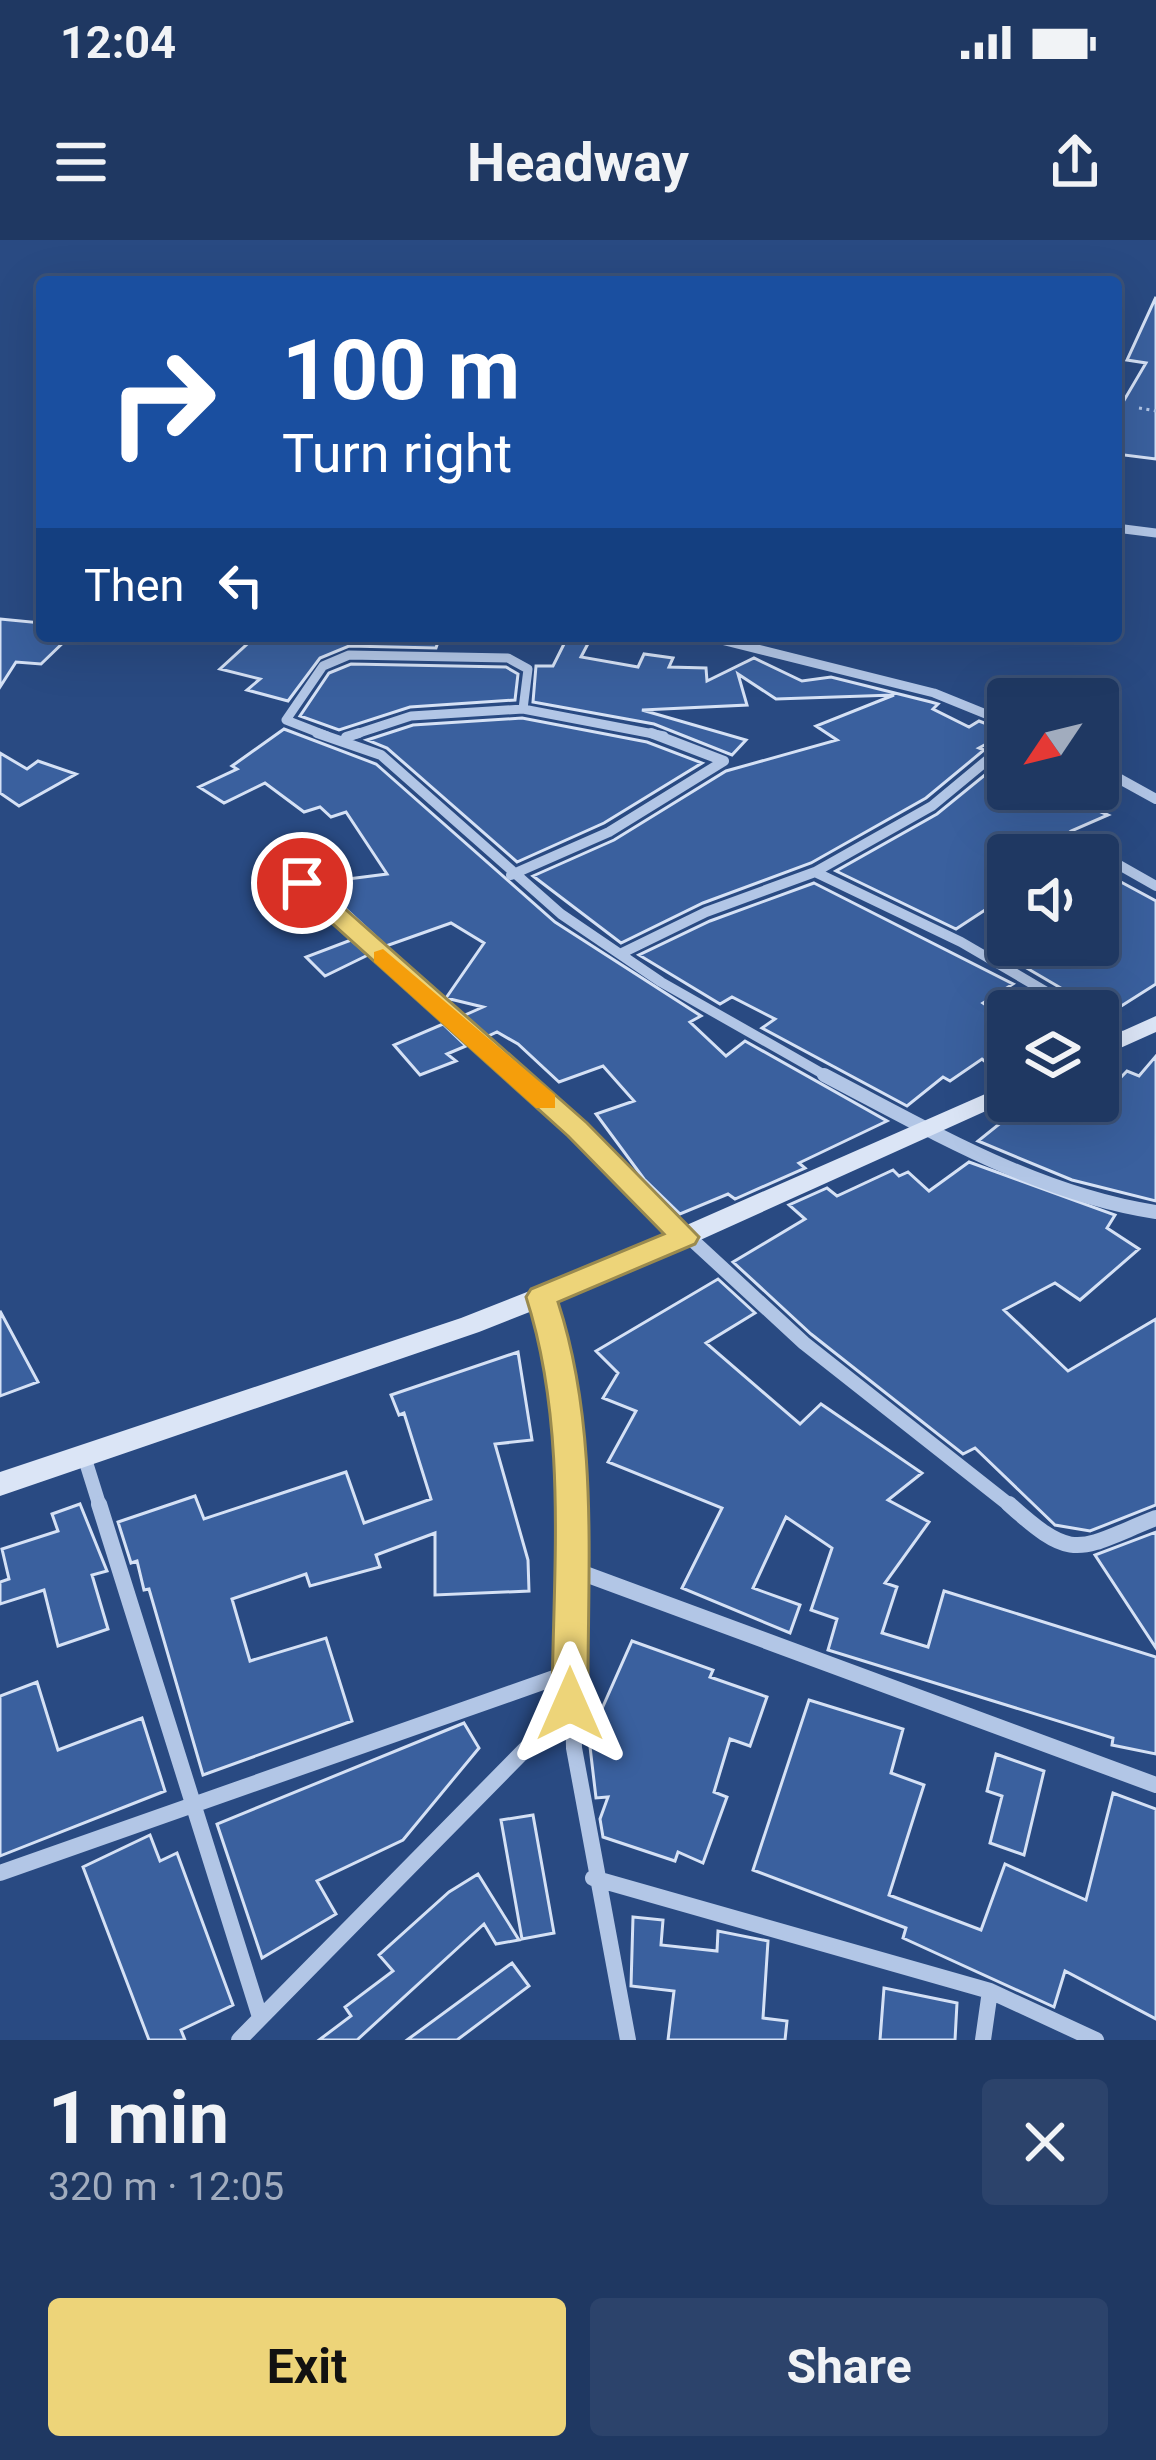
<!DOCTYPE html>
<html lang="en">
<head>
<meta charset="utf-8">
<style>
	:root { --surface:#1f3862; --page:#2c436b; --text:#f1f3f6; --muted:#a1acbe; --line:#3c5277; --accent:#edd479 }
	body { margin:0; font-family:Roboto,sans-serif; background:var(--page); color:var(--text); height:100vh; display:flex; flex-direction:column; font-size:45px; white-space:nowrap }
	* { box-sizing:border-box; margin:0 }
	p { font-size:39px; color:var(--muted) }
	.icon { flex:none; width:66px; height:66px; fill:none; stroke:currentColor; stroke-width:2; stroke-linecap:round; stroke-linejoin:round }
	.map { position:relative; height:1800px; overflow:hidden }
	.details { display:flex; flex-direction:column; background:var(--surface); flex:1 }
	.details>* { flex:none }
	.hud { position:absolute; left:36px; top:36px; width:1086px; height:366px; border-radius:12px; box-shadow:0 12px 48px #0002,0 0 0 3px var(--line); background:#1a4fa0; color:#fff; overflow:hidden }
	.needle { width:78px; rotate:235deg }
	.tools { position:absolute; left:987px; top:438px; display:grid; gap:24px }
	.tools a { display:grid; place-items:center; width:132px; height:132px; border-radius:12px; background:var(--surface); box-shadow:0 12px 48px #0002,0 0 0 3px var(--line); font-size:60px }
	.pin { position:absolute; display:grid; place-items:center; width:102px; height:102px; color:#fff; margin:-51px; border:6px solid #fff; border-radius:50%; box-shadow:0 3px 12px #0007 }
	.me { position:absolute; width:132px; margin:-66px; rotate:0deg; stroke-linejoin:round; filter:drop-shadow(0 0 9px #0008) }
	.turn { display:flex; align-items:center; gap:42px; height:252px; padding:0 48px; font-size:54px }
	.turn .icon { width:156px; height:156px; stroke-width:2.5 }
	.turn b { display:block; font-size:84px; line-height:102px }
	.then { display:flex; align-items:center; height:114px; padding:0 48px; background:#0003; gap:24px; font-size:45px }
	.round { display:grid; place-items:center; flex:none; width:126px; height:126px; border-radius:12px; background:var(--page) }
	.summary { display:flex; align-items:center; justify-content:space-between; height:204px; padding:0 48px }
	h1 { font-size:72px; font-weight:700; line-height:90px }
	.primary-button { display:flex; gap:24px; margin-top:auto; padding:24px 48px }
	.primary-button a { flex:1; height:138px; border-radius:12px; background:var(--accent); color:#111; font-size:48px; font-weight:700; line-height:138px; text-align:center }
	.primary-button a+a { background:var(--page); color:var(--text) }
	.status { display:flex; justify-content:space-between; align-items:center; height:84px; padding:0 60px; background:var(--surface); direction:ltr }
	.status svg { height:33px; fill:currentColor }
	header { display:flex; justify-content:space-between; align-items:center; height:156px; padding:0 48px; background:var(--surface); font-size:54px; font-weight:700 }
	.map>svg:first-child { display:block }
	.building { fill:#3a609e; stroke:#d5e1f5; stroke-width:3 }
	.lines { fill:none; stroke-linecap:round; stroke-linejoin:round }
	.path { stroke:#b2c6e6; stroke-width:3; stroke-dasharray:3 4.5; stroke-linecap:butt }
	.street-far3 { stroke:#b2c6e6; stroke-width:9 }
	.street-far2 { stroke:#b2c6e6; stroke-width:10 }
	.street-far1 { stroke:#b2c6e6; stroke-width:14 }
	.street { stroke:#b2c6e6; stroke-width:16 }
	.secondary { fill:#dbe5f6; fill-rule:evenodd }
	.route { fill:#edd479; stroke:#9a8a4f; stroke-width:3 }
	.slow { fill:#f59e0b }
</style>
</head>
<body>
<div class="status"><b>12:04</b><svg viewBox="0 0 49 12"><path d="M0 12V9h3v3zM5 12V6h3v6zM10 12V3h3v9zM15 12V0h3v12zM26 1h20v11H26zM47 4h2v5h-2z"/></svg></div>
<header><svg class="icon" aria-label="menu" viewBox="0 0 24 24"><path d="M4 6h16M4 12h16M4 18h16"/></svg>Headway<svg class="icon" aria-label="share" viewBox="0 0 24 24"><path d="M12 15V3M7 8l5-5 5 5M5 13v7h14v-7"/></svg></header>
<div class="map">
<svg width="1156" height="1800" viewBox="0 0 1156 1800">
	<rect width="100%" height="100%" fill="#294a82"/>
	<path class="building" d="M1156,57v162l-40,-5v-40l30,-51 -19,-3z
		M0,379l42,4v13h28l-29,28 -25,-2 -16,25z
		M256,396h184l-4,12 -87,-2 -29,12 -32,43 -41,-11 13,-11 -40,-10z
		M568,396h24l-11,21 57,10 6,-13 29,4 -4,9 37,1 1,13 47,-23 48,23 29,-4 100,25 7,2 -5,5 36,18 10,-6 29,11 -29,16 5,2 -58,48 -115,65 -108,40 -82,40 -88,-67 81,-36 112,-69 111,-31 -21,-14 78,-31 -118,4 -38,-25 9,31 -105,5 104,30 -14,15 -78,-31 -121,-22 3,-36h17z
		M351,424l155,3 12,7 -3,26 -105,7 -71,23 -39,-14 29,-43z
		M522,478l125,24 55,21 -98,60 -87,39 -130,-114 -20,-8 46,-15z
		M284,489l92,35 179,158 146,94 -11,6 36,34 19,-15 142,80 -88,42 6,5 -70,31 -7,-5 -48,20 -36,-35 -48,-65 38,-13 -31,-35 -44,16 -41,-38 -21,-12 -11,5 -23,-21 20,-9 -37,-9 38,-55 -33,-20 -65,23 -50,-46 -4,-19 55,-7 -41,-62 -15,5 -11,-10 -16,5 -39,-29 -41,20 -25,-16 38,-18 -5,-3z
		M0,513l27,16 11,-8 38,13 -57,32 -19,-13z
		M1002,521l6,3v25h69l34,17 -10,6 7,3 -37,16 -31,24h-32v40l-52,34 -120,-58 101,-57z
		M1108,635l48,26v83l-49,31 -89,-52 30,-18h50v-64z
		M814,643l199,101 -30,19 25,17v41l-15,7 -11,-9 -32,22 -7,-4 -36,29 -145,-78 13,-9 -43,-22 -12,7 -81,-49 71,-34z
		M351,700l17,15 -43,21 -19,-19z
		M443,784l23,22 -19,8 9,7 -36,14 -26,-30z
		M1156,816v145l-84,-21 -94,-39 50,-40h70l29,-30 12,5z
		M969,922l146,53 -8,13 32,21 -59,51 -25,-17 -51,27 64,61 88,-52v186l-66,26 -35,-6 -80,-77 -12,6 -152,-120 -78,-72 72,-43 -16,-14 38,-17 10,8 56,-26 6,6 9,-4 21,19z
		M718,1039l37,34 -49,30 94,81 21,-20 101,69 -34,27 41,22 -44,61 12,4 -15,46 46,14 16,-56 212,66v97l-44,-9 1,-7 -285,-88 9,-31 -26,-9 21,-62 -46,-31 -33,71 47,17 -10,28 -108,-45 40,-80 -114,-46 28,-51 -33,-13 15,-25 -22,-22z
		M0,1071l38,71 -38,14z
		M518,1112l14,88 -37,4 33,116 1,31 -94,4v-62l-59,22 4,12 -70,19 -4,-12 -74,25 18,62 76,-23 26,83 -149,54 -54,-186 -5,1 -7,-29 -6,2 -13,-41 77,-26 9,23 142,-47 18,51 67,-24 -27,-86 -5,2 -8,-20z
		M80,1264l27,67 -15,4 16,54 -50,17 -14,-56 -44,14v-22l9,-3 -7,-30 56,-18 -6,-17z
		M1156,1292v116l-61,-93z
		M632,1401l81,29 -3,7 57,20 -17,49 -20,-7 -16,53 13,5 -24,66 -25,-11 -3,9 -72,-24 -3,-18 8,-22 -12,1 -7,-60z
		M37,1442l21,68 84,-32 23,73 -165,65v-160z
		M809,1460l94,29 -12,44 33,12 -35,110 92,35 24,-66 81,36 27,-107 43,16v210l-91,-48 -11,36 -151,-69 3,-10 -153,-58z
		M464,1483l15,25 -76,92 -86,41 19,33 -74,44 -45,-134z
		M996,1514l48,17 -20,84 -34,-12 12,-47 -15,-5z
		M533,1575l21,118 -32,6 -21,-119z
		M150,1595l10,26 17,-8 56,152 -52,25 4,10h-36l-66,-173z
		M478,1634l41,66 -23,4 -12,-20 -127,116h-38l32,-24 -6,-9 48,-36 -14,-16 70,-63z
		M633,1677l30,3 -2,25 56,6 1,-20 50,10 -5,77 24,3 -2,19h-117l6,-49 -43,-5z
		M512,1723l17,23 -72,54h-50z
		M884,1748l73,15 -2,37h-75z"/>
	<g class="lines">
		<path class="path" d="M1139,168l17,3"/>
		<path class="street-far3" d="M1116,288l40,5
			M705,396l229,57 74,30
			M523,469l141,27
			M327,496l-41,-16 37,-54 26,-11 159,3 20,11 -5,40 -112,7 -61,20"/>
		<path class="street-far2" d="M317,493l64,22 180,159 100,68 169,96
			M346,497l13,-4
			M1098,527l58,32
			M1075,600l81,46
			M283,624l233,214
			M815,632l117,-66 76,-63
			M511,635l98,-43 115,-71 -73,-28
			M620,714l86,-42 109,-40 146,70 118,69
			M1098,782l27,16"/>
		<path class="street-far1" d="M513,835l291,268 208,164
			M824,835c106,55 213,119 332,137
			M541,1057l22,101 6,109
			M84,1216l16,51"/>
		<path class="street" d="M99,1264l161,513
			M569,1264l5,244 54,292
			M1009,1264c66,60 69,45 147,14
			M569,1328l587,217
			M0,1633l571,-201
			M593,1638l397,113 -7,49
			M990,1751l106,49
			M239,1800l331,-336"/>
		<path class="secondary" d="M1156,776v16l-58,26v-16z
			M1008,844v17l-392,177 -137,54 -479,164v-24l461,-154 137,-54z"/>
	</g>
	<path class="route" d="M293,638h17l277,245 112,114 -4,7 -137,58c42,128 29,269 30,402l-5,12 -13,4 -12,-4 -6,-12c1,-135 16,-277 -26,-407l5,-8 133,-55 -96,-98 -275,-248z"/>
	<path class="slow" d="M383,709l172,146v13h-19l-162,-146v-10z"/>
</svg>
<div class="tools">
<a><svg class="needle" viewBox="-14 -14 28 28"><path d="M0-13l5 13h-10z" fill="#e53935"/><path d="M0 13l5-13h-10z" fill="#a1acbe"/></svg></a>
<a><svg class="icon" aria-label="sound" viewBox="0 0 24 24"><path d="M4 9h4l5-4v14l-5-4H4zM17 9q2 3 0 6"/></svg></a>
<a><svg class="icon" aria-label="layers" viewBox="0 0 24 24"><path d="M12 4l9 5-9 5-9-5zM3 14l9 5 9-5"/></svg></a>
</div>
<div class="pin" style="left:302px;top:643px;background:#d93025"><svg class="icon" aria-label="arrive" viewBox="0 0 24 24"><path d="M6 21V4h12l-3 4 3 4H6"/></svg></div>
<svg class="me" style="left:570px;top:1464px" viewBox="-20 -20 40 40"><path d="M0-17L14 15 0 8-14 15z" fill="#edd479" stroke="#fff" stroke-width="4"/></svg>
<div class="hud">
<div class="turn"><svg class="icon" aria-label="right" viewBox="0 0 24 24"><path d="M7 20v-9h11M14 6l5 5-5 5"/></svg><div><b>100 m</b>Turn right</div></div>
<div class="then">Then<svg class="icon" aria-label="left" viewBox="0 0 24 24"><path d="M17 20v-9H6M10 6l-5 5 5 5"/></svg></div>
</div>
</div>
<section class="details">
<div class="summary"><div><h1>1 min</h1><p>320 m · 12:05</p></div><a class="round"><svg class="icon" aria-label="close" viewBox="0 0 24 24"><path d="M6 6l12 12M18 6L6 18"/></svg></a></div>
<div class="primary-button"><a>Exit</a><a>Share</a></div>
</section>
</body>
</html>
